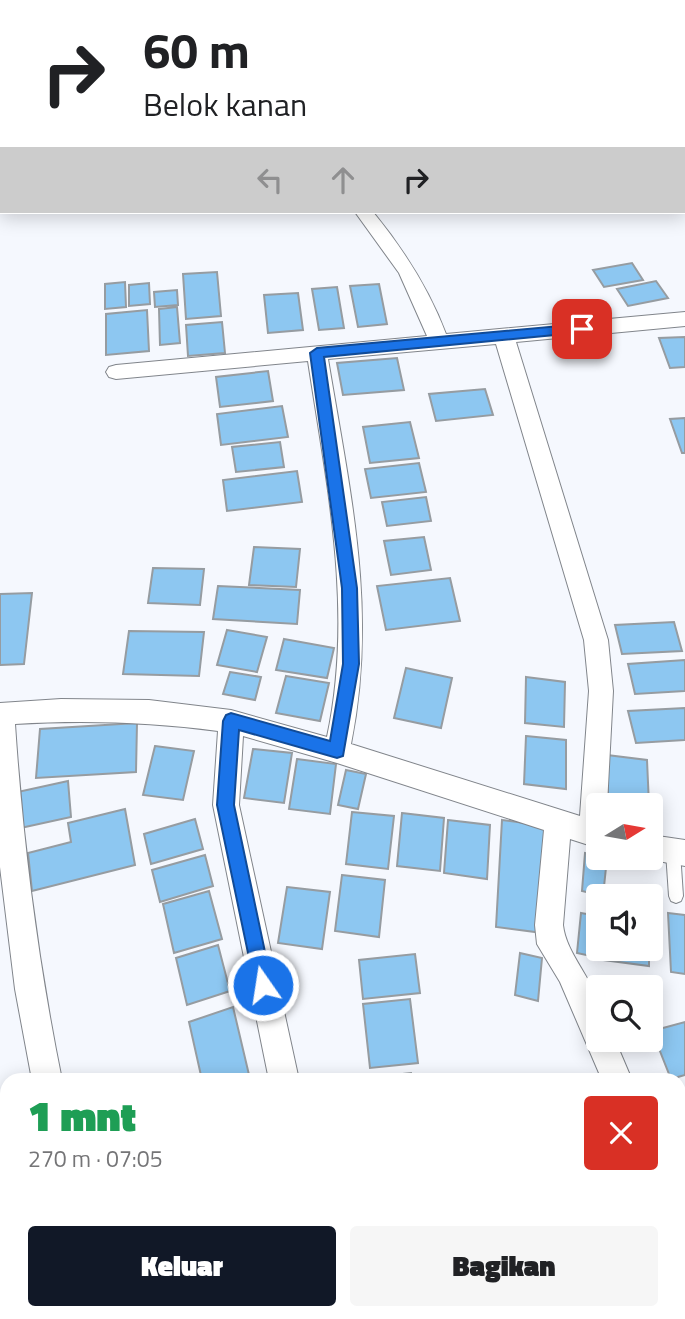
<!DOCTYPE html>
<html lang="id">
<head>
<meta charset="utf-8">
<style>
	:root { --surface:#fff; --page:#f6f6f6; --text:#202124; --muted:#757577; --accent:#111827 }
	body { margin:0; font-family:"Titillium Web",sans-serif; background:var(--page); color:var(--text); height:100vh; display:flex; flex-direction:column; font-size:26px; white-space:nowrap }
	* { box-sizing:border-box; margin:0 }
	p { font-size:23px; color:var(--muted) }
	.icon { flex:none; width:38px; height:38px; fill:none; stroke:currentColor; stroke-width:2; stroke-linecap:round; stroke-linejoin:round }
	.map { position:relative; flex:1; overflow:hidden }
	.panel { position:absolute; left:0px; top:1073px; width:686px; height:247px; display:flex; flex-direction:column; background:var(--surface); border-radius:21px 21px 0 0; box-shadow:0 4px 18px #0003 }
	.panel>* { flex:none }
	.banner { position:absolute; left:0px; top:0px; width:686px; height:214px; box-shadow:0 4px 18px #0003; background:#fff; color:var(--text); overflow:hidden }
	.needle { width:46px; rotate:79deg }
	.controls { position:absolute; left:586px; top:793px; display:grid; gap:14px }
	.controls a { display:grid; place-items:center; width:77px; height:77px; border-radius:7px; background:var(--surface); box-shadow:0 4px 18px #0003; font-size:35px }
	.pin { position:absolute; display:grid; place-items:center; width:60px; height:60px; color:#fff; margin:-30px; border-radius:14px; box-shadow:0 4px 10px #0006 }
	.me { position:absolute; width:77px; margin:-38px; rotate:347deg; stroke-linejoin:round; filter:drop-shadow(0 0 5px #0008) }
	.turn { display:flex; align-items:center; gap:24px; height:147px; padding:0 28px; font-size:32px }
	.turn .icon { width:91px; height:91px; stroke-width:2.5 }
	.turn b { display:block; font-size:49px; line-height:60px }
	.lanes { display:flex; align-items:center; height:66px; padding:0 28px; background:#0003; justify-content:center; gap:35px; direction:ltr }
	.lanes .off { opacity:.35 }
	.round { display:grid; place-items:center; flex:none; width:74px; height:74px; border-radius:7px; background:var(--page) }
	.head { display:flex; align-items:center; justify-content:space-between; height:119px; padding:0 28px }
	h1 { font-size:42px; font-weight:800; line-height:52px; color:#1e9e55 }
	.button { display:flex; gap:14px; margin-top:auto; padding:14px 28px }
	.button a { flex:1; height:80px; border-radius:7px; background:var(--accent); color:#fff; font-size:28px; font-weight:800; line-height:80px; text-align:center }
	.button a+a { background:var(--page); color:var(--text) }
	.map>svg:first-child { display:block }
	.building { fill:#8dc7f1; stroke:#969ca1; stroke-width:2 }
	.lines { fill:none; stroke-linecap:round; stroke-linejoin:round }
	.lane-casing { stroke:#81858b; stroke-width:2 }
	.street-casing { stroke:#81858b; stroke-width:2 }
	.lane { fill:#fff; fill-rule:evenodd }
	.street { fill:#fff; fill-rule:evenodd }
	.route { fill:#1a73e8; stroke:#114b97; stroke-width:2 }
</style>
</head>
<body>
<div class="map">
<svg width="685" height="1319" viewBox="0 0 685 1319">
	<rect width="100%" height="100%" fill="#f5f8fe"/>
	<path class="building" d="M632,263l11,17 -39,7 -11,-17z
		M217,272l4,44 -35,3 -3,-45z
		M656,281l12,17 -40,8 -11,-17z
		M125,282l1,25 -21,2v-25z
		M149,283l1,21 -21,2v-21z
		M379,284l8,40 -29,3 -8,-41z
		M337,287l7,41 -25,2 -7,-41z
		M177,290l1,15 -23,2 -1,-15z
		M298,293l5,37 -35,3 -4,-38z
		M177,307l3,36 -20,2 -1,-36z
		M147,310l2,41 -43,4v-41z
		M222,322l3,31 -37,3 -2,-31z
		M685,337v30l-15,1 -11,-30z
		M397,358l7,32 -61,5 -6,-32z
		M268,371l5,30 -53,6 -4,-30z
		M485,389l8,26 -57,6 -7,-27z
		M282,406l6,31 -67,8 -4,-31z
		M685,418v35h-3l-12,-34z
		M410,422l9,36 -49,5 -7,-36z
		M280,442l4,25 -48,5 -4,-25z
		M419,463l7,29 -55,6 -6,-29z
		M297,471l5,31 -75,9 -4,-31z
		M426,497l5,24 -44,5 -5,-24z
		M424,537l7,33 -40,5 -7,-34z
		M254,547l46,2 -4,38 -47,-2z
		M153,568l51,1 -4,36 -52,-2z
		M450,578l10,43 -74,9 -9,-44z
		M218,586l82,4 -3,34 -84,-5z
		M32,593l-8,71 -24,1v-71z
		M674,622l8,29 -60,3 -7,-29z
		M227,630l40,7 -10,35 -40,-7z
		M129,631l75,1 -5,44 -76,-2z
		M284,639l50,9 -7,30 -51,-8z
		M685,660v31l-50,3 -7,-30z
		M406,668l46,10 -11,50 -47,-10z
		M230,672l31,5 -6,23 -32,-6z
		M286,676l43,7 -9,38 -44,-8z
		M526,677l39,5 -1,45 -39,-4z
		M685,708v32l-49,3 -8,-32z
		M137,723l-1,49 -100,6 4,-49z
		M526,736l40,4v49l-42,-5z
		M155,746l39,5 -11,49 -40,-5z
		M253,749l39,4 -8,50 -40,-5z
		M607,755l40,5 2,45 -41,-1z
		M297,759l39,5 -6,50 -41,-5z
		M346,770l20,4 -8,35 -20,-4z
		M68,781l3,36 -55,12 -3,-36z
		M125,809l10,56 -103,26 -4,-38 43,-11 -3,-19z
		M352,812l42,4 -6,53 -42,-5z
		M402,813l42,5 -4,53 -43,-5z
		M195,819l8,30 -52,15 -7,-30z
		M448,820l42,5 -3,54 -43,-6z
		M502,820l45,6 -4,107 -47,-6z
		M585,853l22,5 -4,38 -21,-5z
		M205,855l8,31 -53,16 -8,-32z
		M342,875l43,5 -6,57 -44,-6z
		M287,887l43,5 -8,57 -44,-6z
		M209,891l13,48 -48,14 -11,-49z
		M581,913l17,3 2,42 -23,-5z
		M668,913l17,2v59l-14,-2z
		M218,945l12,46 -43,14 -11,-47z
		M604,948h45v18l-45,-6z
		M520,953l22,5 -4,43 -23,-6z
		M415,954l5,39 -57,6 -4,-39z
		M410,999l8,64 -48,5 -7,-64z
		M233,1007l17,72 -48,1 -13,-58z
		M685,1022v53l-14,4 -19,-48z
		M411,1073l1,7h-57v-1z
		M7,1136v90l-7,3v-90z
		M7,1234v78h11l-18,7v-82z"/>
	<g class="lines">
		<g class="lane-casing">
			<path id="lane" d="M673,846l5,1 2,5 3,44 -2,5 -5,2 -5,-2 -2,-5 -3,-44 2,-5z"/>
		</g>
		<g class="street-casing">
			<path id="street" d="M190,0h16v2h-15z
				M339,0h16l1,2h-15z
				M492,0h16l1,2h-15z
				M620,0h16v2h-15z
				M684,67h1v11h-1z
				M684,194l1,1v12l-1,-1z
				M355,212h18c31,38 56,77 73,122l239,-22v14l-169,16 92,298 5,51 -6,114h-9v43l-28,-9 -7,86c3,27 26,49 34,75 4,12 1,27 1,40h17l17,40h-30l-42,-98 -23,-38 -2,-19 9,-95 -207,-67 -94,-27 -4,69 60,275h-30l-56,-275 5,-74c-68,-9 -134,-11 -203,-7 8,120 23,238 47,356h-30l-17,-91 -15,-122v-164l61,-4 88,1 82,10 96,27c27,-126 0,-251 -19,-376l-192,18 -7,-2 -3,-5 3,-5 7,-2 311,-29 -28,-63zM496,344l88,296 5,51 -9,125 -229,-72c27,-134 -1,-252 -23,-385z
				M651,835l34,5v26l-43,-8h9z
				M679,1222l6,2v45l-6,-2z
				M82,1312h34l1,7h-34z
				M319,1312h34l1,7h-34z"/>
		</g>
		<use href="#lane" class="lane"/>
		<use href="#street" class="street"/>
	</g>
	<path class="route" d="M582,324l6,5 -2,3 -262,25 33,231 2,76 -16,92 -6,2 -98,-28 -5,75 38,180 -3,6 -6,3 -7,-3 -39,-186 6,-84 3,-6 5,-2 99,28 13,-77 -1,-76 -32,-235 7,-5z"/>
</svg>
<div class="controls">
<a><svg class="needle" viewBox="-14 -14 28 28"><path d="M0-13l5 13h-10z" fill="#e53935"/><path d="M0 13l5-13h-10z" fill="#757577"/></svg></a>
<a><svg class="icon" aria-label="sound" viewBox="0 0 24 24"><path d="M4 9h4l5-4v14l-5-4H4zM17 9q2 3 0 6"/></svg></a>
<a><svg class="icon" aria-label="search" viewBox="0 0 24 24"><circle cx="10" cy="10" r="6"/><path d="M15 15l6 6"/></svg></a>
</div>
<div class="pin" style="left:582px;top:329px;background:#d93025"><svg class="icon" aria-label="arrive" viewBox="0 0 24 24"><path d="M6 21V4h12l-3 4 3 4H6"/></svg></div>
<svg class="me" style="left:263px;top:985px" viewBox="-20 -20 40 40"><circle r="17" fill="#1a73e8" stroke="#fff" stroke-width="3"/><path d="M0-11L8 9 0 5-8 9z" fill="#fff"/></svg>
<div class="banner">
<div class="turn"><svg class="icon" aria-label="right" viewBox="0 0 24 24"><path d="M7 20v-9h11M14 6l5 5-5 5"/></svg><div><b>60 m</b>Belok kanan</div></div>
<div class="lanes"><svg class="icon off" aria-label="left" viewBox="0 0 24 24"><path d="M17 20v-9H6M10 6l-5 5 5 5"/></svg><svg class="icon off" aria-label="ahead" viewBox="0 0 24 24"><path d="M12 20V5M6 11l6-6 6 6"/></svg><svg class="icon" aria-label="right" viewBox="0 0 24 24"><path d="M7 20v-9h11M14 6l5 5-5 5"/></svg></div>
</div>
<section class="panel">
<div class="head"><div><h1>1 mnt</h1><p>270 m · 07:05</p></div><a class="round" style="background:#d93025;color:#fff"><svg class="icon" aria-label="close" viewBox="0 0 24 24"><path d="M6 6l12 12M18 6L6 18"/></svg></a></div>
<div class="button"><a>Keluar</a><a>Bagikan</a></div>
</section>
</div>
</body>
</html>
